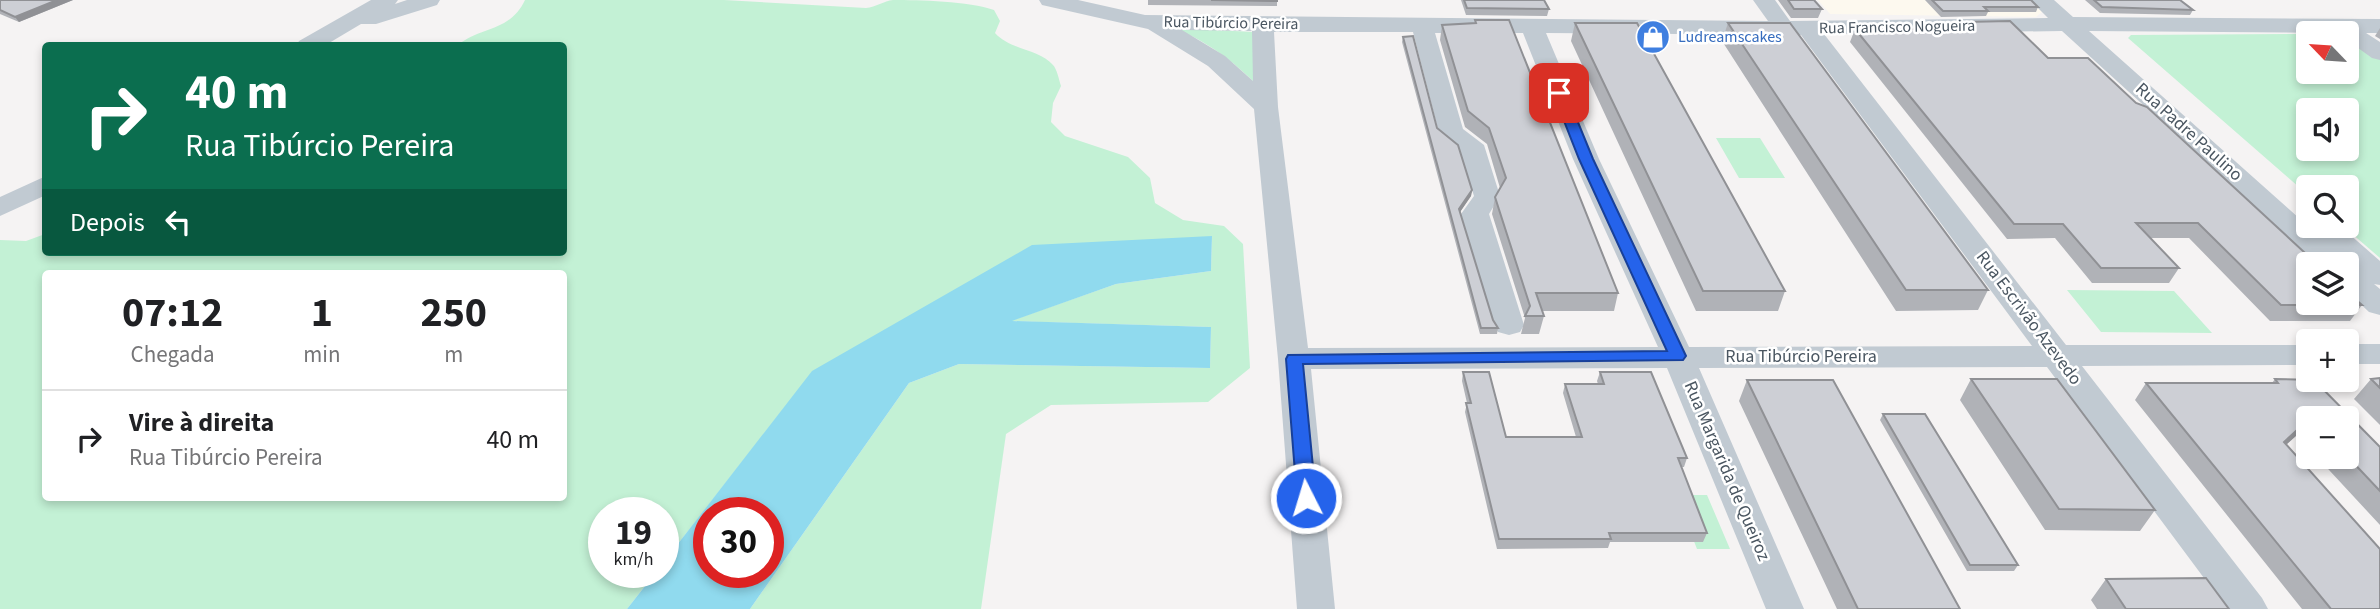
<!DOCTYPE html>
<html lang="pt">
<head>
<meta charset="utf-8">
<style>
	:root { --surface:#fff; --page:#f2f2f2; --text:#202124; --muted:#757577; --line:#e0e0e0 }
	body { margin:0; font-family:"Source Sans 3",sans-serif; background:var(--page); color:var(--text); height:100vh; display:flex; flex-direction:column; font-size:26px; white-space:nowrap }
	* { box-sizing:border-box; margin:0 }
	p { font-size:23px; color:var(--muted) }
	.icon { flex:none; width:38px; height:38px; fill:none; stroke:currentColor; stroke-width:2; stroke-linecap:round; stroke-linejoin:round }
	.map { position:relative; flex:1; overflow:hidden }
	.drawer { position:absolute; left:42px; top:270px; width:525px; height:231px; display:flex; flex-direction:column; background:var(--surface); border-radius:7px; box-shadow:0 4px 10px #0003 }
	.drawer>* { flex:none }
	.guide { position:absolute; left:42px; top:42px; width:525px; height:214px; border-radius:7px; box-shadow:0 4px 10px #0003; background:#0b6e4f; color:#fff; overflow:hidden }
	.needle { width:46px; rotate:295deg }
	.buttons { position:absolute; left:2296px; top:21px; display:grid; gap:14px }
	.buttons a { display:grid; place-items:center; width:63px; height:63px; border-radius:7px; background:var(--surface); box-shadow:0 4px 10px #0003; font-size:35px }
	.speed { position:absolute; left:588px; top:497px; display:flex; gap:14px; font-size:35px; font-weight:700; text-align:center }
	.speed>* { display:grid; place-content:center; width:91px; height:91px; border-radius:50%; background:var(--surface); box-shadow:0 4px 10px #0003; line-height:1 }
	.speed small { font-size:18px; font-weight:400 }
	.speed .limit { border:10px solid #d22; background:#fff; color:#111 }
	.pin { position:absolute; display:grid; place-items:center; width:60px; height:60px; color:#fff; margin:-30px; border-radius:14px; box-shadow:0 4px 10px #0006 }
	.me { position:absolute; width:77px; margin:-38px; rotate:355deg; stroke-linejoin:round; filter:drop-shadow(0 0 5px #0008) }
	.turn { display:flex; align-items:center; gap:24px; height:147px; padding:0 28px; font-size:32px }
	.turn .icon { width:91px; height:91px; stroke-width:2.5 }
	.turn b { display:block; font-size:49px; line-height:60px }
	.then { display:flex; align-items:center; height:66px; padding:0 28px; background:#0003; gap:14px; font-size:26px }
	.eta { display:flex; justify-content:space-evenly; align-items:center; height:119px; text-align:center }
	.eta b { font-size:42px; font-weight:700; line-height:49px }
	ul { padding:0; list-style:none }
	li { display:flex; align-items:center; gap:21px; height:98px; padding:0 28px; border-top:2px solid var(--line) }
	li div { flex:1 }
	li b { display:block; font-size:26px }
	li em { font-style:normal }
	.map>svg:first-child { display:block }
	.commercial { fill:#fdf9ef }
	.green { fill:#c3f1d5; fill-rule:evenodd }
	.water { fill:#90daee; fill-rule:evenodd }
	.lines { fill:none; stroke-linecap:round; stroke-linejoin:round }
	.minor { fill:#c1cad2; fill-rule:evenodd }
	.wall { fill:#b0b2b7 }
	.shaded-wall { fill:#909195 }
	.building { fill:#cdcfd5; stroke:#909195; stroke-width:2 }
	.route { fill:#2563eb; stroke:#184099; stroke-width:2 }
	.labels { text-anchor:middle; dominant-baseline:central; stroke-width:5; stroke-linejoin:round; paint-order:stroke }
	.far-street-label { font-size:16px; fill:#4a5661; stroke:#fff }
	.far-shop-label { font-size:16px; fill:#366cbe; stroke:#fff; text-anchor:start }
	.street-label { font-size:18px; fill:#4a5661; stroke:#fff }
</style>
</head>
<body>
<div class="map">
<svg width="2380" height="609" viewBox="0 0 2380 609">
	<rect width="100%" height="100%" fill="#f5f3f3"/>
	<path class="commercial" d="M1818,0h211l13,12 -6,5 -206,-3z"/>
	<path class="green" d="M525,0h199l142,8c10,-1 18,-7 27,-8 26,0 76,1 101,10l6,11 -5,12c15,17 44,16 58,32 4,4 6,15 8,21l-8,17 -2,19 14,14 63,21 22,21 5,25 28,17 41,6 19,18 7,124 -42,34 -157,3 -45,29 -25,175h-231l159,-226 50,-19 251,4 1,-41 -201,-6 106,-37 95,-13 1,-35 -399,135 -150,192v-50h-59v59h52l-29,37h-627v-369l26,1 19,-7 1,18h518v-206l-106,-1c23,-19 52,-13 67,-45zM46,273h518v224h-518z
		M1174,28l80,4 4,54c-26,-26 -50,-44 -84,-58z
		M2308,34v38h39v-37l33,23v200l-37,-32h4v-39h-39v8l-180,-157 3,-3zM2308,110h39v39h-39z
		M1760,138l25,40h-46l-23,-40z
		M2067,290l107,1 38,42 -111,-1z
		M1676,495h31l23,54h-33z"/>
	<path class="water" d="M1212,236l-1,35 -95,13 -104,37 199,6 -1,41 -251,-4 -50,19 -159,226h-123l29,-37h7v-9l149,-192 220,-126zM709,513h59v59h-59z"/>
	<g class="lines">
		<path class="minor" d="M371,0h27l-3,4 12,-4h33l-3,5 -61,19h-15l-37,22h-28l3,-5z
			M1039,0h39l67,15 623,6 -15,-21h22l15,21 258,-3 -18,-18h24l19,17 307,2v14h-14l14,9v18l-8,-2 -25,-18v-7l-258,-2 219,195 4,2 -2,-2h30l40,35v24l-6,-1 6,5v26l-11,-3 -22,-21v-27h-29l-256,-233 -238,3 242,311h242v20l-226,1 180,232 6,11h-41l-180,-242 -348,1 105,241h-38l-99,-241 -356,1 24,240h-38l-19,-250 -24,-250 -46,-43 -60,-37 -106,-24zM1182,30l70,1 1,50 -28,-25zM1274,32h139l26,101 20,16 15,47 -13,18 33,111 4,7 11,3 11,-3 4,-7 -35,-111 11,-18 -16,-51 -21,-16 -28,-96h88l50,126 85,188 -350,1 -30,-241zM1546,33l255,2 231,311 -343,1 -90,-188z
			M46,176v19l-46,21v-19z
			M2347,344h33v20h-33z"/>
	</g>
	<path class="wall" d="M0,0h73l-54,22 -19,-8z
		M1148,0h129v6l-129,-1z
		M1461,0h83l5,9 -2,7 -81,-1z
		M1778,0h36l8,9 -4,9h-27z
		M1925,0h106l7,7 -2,5h-48l-2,4 -45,1z
		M2085,0h95l13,10 -3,5 -90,-2z
		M1475,20l143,273 -4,18h-72l2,5 -5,18h-18l4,-16 -33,-104 3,-17 5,-9 -13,-44 -22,-17 -25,-87 2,-15 33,-2z
		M1964,22l84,36 88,45 226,202 -12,16h-80l-81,-83h-39l29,30 -10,15h-77l-37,-45 -48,1 -157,-197 5,-13h106z
		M1575,23l210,268 -7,20h-82l-125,-270z
		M1728,23l260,267 -10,20 -82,1 -174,-270z
		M2380,28v11l-5,-3z
		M1403,37l34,91 35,62 -1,6 -11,16 33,108 5,8 -1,6h-17l-78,-292z
		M1463,372l43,65h70l-13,-44 2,-9h33l-1,-3 3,-9 87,86 -3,9h-3l26,66 -4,9h-93l-2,6 -111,1 -32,-137 2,-9 -5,-22z
		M2380,378v47l-26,-26 17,-20z
		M1971,379l184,131 -15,21 -95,-1 -85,-130z
		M2275,379l39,1 66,67v78l-63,-68h30v-39h-39v29l-11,-12 -11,10 94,104v60h-78l-167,-209 11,-17h126z
		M1747,380l213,229h-123l-98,-208z
		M1883,414l135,151 -4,6h-47l-87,-151z
		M2106,579l123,30h-132l-6,-9z"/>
	<path class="shaded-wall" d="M57,0h16l-54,22 -4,-5z
		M1472,190l-1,6 -13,19 1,-6z
		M2308,420l-11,15 -27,24 14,-17z"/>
	<path class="building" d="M0,0h57l-42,17 -15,-7z
		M1211,0h66v1z
		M1464,0h80l5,9 -82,-1z
		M1788,0h26l8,9h-28z
		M1932,0h99l7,7h-54l4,4h-45z
		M2094,0h86l13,10 -91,-3z
		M1475,20h34l109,273h-82l8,23h-19l5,-10 -35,-109 11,-19 -17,-50 -21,-17 -26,-86 34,-2z
		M2010,21l38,37h40l48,45 11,4 170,157h-9v39h39v-11l15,13h-81l-83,-82h-62l43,45h-78l-38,-44h-49l-159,-195h116l-7,-7z
		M1575,23h62l148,268h-82z
		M1728,23h62l198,267h-82z
		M1413,36l24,92 21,17 14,45 -13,19 34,111 5,8h-17l-78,-291z
		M1463,372h26l17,65h76l-17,-53h39l-4,-12h51l36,86h-9l29,75h-98l2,6h-112l-33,-136h5z
		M2380,378v10l-9,-9z
		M1971,379h86l98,131 -96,-1z
		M2275,379l39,1 66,67v44l-33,-35v-38h-39v2l-24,22 96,107v60h-49l-185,-226h132z
		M1747,380h86l127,229h-102z
		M1883,414h42l93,151h-48z
		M2206,578l23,31h-103l-20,-30z"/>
	<path class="route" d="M1559,89l7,4 27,66 93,197 -3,4 -380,4 13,134 -3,5h-13l-3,-5 -11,-139 2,-4 379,-4 -88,-192 -26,-66z"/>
	<defs>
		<g id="shop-disc" transform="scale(1.75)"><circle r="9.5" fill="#3f7fe0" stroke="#fff"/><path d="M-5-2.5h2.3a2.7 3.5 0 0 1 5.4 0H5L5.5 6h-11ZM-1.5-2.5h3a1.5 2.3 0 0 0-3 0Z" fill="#fff"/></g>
	</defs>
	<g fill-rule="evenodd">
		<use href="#shop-disc" x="1653" y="37"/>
	</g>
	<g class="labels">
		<g class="far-street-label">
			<text transform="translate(1231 23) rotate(1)">Rua Tibúrcio Pereira</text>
			<text transform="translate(1897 27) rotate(-1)">Rua Francisco Nogueira</text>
		</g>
		<g class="far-shop-label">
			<text x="1678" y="37">Ludreamscakes</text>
		</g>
		<g class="street-label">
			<text transform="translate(2189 132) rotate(42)">Rua Padre Paulino</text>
			<text transform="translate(2029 318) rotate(53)">Rua Escrivão Azevedo</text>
			<text x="1801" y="356">Rua Tibúrcio Pereira</text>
			<text transform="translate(1727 471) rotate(67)">Rua Margarida de Queiroz</text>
		</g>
	</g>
</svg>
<div class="buttons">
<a><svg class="needle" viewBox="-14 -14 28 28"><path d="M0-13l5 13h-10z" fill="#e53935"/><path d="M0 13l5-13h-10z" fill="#757577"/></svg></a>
<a><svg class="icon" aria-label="sound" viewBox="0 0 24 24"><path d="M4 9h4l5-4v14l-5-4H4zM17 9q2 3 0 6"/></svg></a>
<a><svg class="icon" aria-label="search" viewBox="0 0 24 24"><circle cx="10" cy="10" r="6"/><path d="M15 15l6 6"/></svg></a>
<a><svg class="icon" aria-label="layers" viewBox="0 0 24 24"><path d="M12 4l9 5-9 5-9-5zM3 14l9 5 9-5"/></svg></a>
<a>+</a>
<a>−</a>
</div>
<div class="speed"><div>19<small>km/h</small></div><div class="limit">30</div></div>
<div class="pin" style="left:1559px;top:93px;background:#d93025"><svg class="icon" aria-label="arrive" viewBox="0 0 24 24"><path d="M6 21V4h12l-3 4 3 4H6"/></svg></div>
<svg class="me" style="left:1306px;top:498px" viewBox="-20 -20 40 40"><circle r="17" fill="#2563eb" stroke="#fff" stroke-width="3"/><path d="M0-11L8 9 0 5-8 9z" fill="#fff"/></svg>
<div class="guide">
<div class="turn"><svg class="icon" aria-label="right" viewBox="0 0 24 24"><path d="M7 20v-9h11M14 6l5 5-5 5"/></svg><div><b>40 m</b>Rua Tibúrcio Pereira</div></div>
<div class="then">Depois<svg class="icon" aria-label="left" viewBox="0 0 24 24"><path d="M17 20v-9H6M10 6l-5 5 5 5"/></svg></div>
</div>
<section class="drawer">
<div class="eta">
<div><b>07:12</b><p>Chegada</p></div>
<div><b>1</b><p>min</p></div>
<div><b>250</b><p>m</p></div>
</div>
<ul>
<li><svg class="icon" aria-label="right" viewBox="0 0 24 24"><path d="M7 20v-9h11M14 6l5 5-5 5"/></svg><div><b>Vire à direita</b><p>Rua Tibúrcio Pereira</p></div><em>40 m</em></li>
</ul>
</section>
</div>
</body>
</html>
